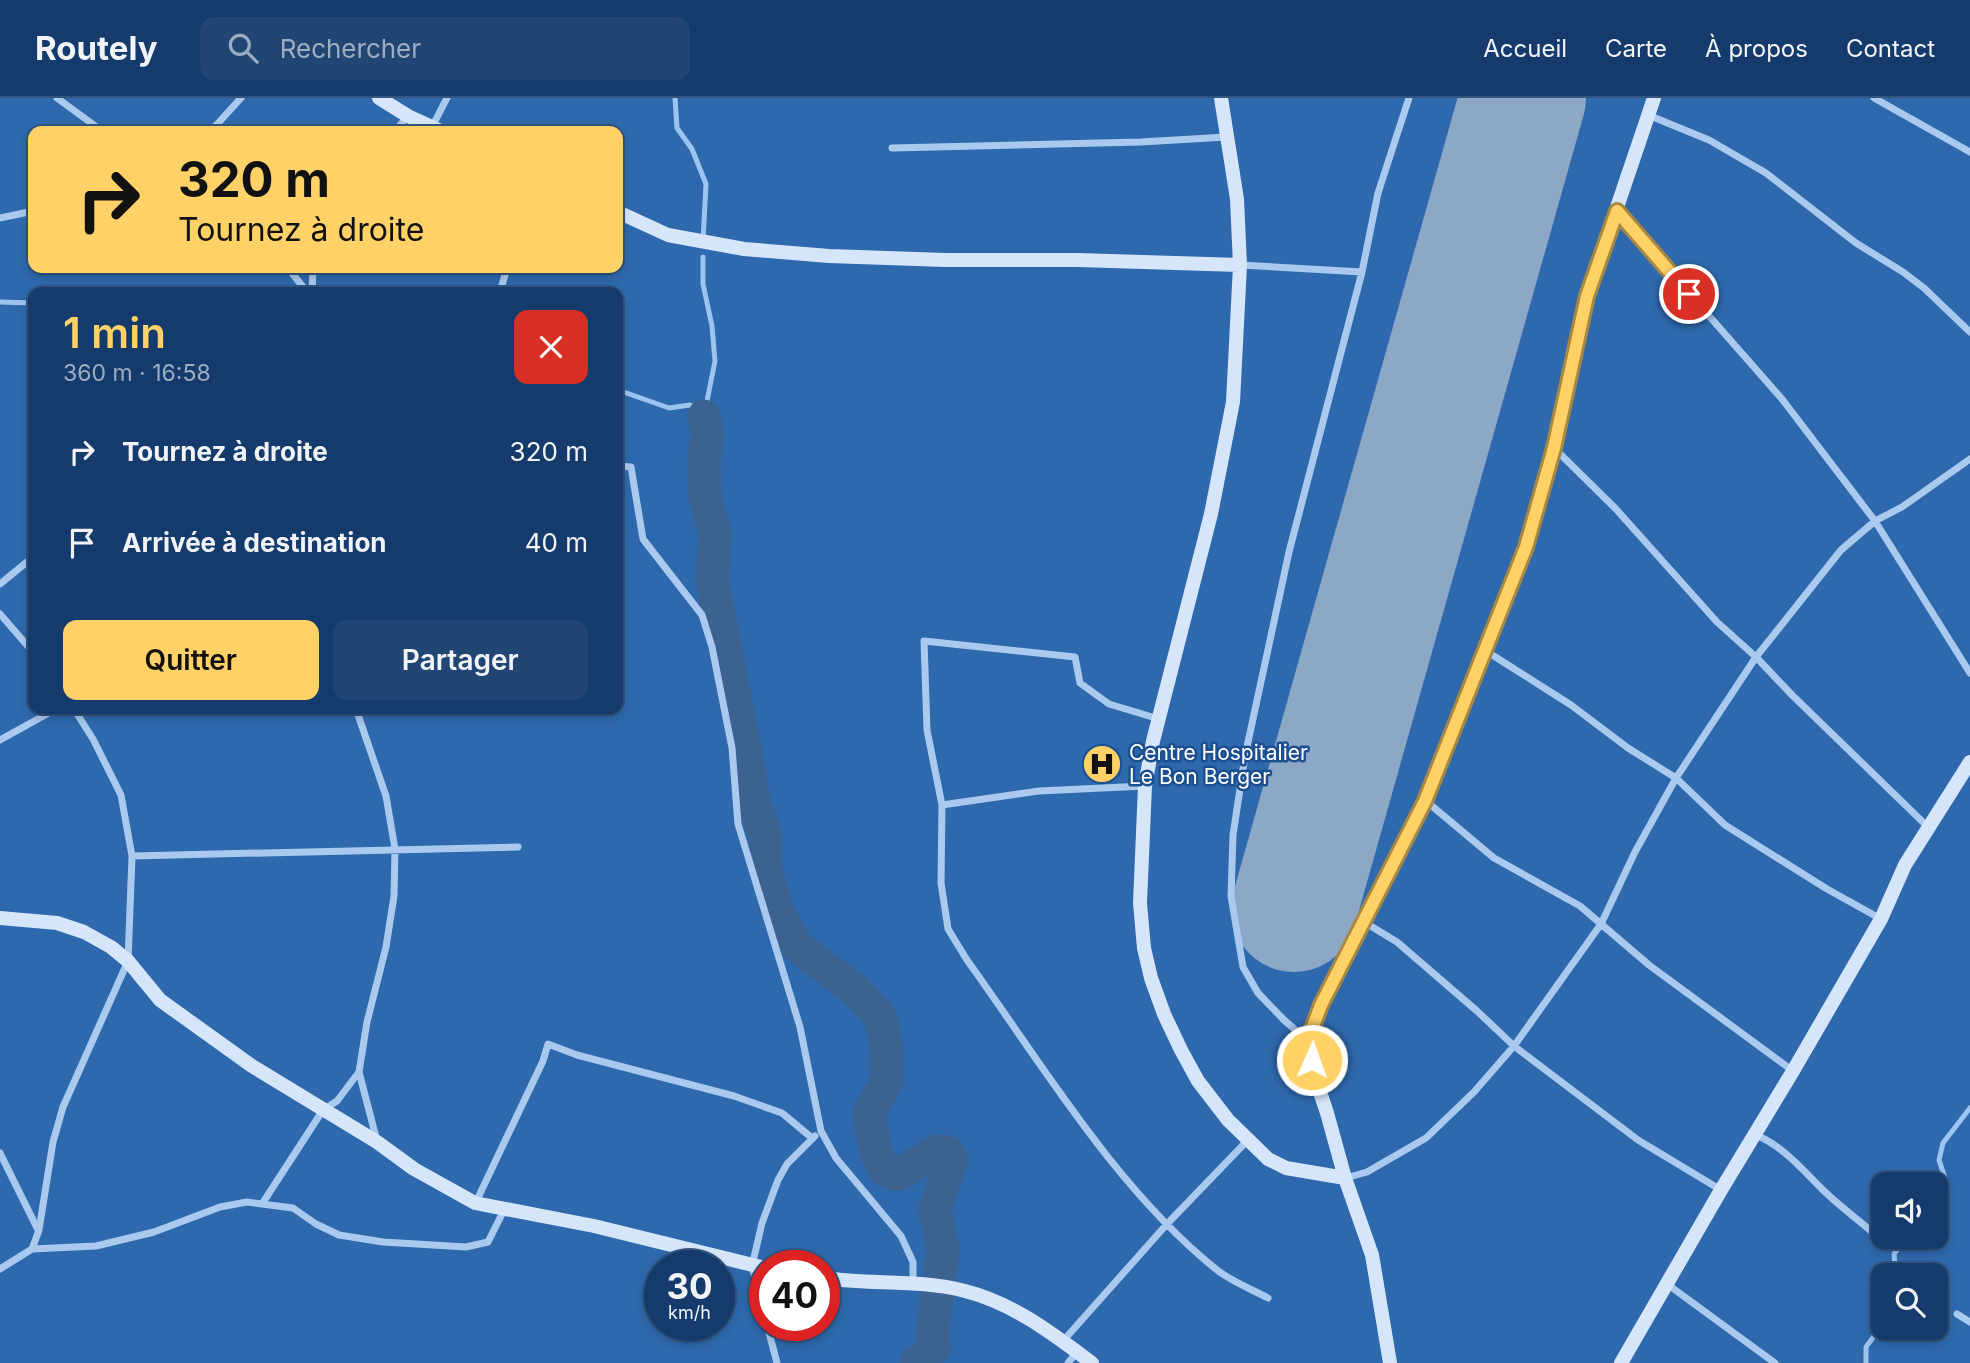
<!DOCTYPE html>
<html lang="fr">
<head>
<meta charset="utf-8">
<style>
	:root { --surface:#143b6b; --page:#214673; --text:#f1f3f6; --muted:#9dadc1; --line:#33557e; --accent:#ffd166 }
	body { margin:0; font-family:Inter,sans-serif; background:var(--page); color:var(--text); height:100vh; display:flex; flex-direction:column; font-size:26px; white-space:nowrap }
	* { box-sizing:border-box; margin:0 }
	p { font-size:23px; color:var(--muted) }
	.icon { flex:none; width:38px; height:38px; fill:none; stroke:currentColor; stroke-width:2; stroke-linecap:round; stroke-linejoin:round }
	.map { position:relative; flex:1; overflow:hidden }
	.sheet { position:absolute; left:28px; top:189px; width:595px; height:427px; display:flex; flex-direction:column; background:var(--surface); border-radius:14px; box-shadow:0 4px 10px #0003,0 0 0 2px var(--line) }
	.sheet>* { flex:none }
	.banner { position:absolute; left:28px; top:28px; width:595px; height:147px; border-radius:14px; box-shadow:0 4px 10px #0003,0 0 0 2px var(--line); background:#ffd166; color:#111; overflow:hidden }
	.buttons { position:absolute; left:1871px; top:1074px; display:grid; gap:14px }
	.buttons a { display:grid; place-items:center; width:77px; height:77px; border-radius:14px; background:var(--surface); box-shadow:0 4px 10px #0003,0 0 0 2px var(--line); font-size:35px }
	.speed { position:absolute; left:644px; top:1152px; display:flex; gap:14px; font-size:35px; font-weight:700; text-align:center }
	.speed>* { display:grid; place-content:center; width:91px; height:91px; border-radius:50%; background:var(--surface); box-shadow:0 4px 10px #0003,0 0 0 2px var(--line); line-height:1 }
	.speed small { font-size:18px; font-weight:400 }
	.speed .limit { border:10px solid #d22; background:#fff; color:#111 }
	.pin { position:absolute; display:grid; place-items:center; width:60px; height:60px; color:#fff; margin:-30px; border:4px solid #fff; border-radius:50%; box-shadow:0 2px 7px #0007 }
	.me { position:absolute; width:77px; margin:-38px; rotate:2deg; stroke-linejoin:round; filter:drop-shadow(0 0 5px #0008) }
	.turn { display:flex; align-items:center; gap:24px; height:147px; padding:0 35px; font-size:32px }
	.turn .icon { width:91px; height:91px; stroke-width:2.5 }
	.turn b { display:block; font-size:49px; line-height:60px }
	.round { display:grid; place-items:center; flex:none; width:74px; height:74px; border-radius:14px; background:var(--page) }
	.headline { display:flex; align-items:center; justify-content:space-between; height:119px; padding:0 35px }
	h1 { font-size:42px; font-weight:600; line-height:52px; color:var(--accent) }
	.cta { display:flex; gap:14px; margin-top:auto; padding:14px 35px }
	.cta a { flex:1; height:80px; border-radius:14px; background:var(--accent); color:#111; font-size:28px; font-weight:600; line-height:80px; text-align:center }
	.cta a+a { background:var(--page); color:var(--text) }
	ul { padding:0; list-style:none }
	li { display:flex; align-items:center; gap:21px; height:91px; padding:0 35px }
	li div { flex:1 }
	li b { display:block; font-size:26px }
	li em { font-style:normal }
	header { display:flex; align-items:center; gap:42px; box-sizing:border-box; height:98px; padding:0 35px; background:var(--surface); border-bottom:2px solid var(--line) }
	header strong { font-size:33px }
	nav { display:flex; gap:38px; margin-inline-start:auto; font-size:24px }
	.search { width:490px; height:63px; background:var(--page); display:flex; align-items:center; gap:18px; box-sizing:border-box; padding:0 24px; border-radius:14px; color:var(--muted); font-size:26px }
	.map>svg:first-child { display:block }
	.park { fill:#2e69ad; fill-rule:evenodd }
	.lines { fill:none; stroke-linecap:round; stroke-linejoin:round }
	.stream { stroke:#9cc4f0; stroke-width:5 }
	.river { stroke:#3c6290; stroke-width:33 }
	.runway { stroke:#8da7c7; stroke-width:126 }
	.street { stroke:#a9c9ee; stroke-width:7 }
	.secondary { stroke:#d6e6fa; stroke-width:14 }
	.route-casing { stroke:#a68842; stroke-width:18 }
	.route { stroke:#ffd166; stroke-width:12 }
	.labels { text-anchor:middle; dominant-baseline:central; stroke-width:5; stroke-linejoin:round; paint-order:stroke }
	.poi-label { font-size:21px; fill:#fff; stroke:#1b4f8f; text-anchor:start }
</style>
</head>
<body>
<header>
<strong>Routely</strong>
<div class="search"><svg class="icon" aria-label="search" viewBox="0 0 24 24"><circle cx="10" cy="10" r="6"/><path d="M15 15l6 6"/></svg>Rechercher</div>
<nav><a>Accueil</a><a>Carte</a><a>À propos</a><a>Contact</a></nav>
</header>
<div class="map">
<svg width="1970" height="1265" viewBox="0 0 1970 1265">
	<rect width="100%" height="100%" fill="#1b4f8f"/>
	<path class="park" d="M0,0h1970v1265h-1970zM33,33h585v137h-585zM33,194h585v417h-585zM1883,1087h53v52h-53zM660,1167h59v60h-59zM765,1167h59v60h-59zM1883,1178h53v52h-53z"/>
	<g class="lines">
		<path class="stream" d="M675,0l2,30 15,21 14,35 -3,57
			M0,204l33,1
			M618,292l51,18 21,-3 14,11 11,-55 -3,-35 -9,-42v-27
			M1936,1107l9,-6v-21l-6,-18 4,-17 27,-35
			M1896,1178l-2,-22 13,-17
			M1866,1265v-16l17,-23"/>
		<path class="river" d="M704,318l3,17 -3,28 1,36 10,37 -3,46 38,195 4,29 11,30v33l13,45 17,33 58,43 27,28 7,35v29l-18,33 7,41 9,16 12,5 40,-24 10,1 5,7 -17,51 8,40 -11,87 3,11 -19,15"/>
		<path class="runway" d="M1294,811l229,-811"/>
		<path class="street" d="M57,0l45,33
			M1874,0l96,54
			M1648,17l61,25 57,33 90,70 47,29 21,16 46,44
			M432,29l15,-29
			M211,33l30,-33
			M395,33l13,-15
			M892,50l249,-6 85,-5
			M1617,113l165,188 93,122 95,152
			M0,120l33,-7
			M1240,167l122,7
			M288,170l19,24
			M312,194l1,-24
			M500,194l7,-24
			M1554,350l61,60 102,114 39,35 36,38 136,132
			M618,368l13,1 12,72 59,76 10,32 20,101 6,76 62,203 21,104 15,27 65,78 12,26v22
			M0,486l33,-27
			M0,516l33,38
			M1486,553l85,54 57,43 48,30 49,47 102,64 54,30
			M356,611l30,87 9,53 -1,47 -8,51 -19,75 -8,50 18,69
			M1159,621l-50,-15 -29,-21 -5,-26 -151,-16 3,89 15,75 -1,78 7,46 19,31c75,104 149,229 250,310 14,11 34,19 51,28
			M0,642l56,-31
			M1426,703l68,57 86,48 69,59 144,106
			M942,707l97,-14 106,-5
			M132,758l386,-9
			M1364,824l33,20 80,69 37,35 124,94 83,50
			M1307,942l-23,-20 -26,-27 -15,-26 -12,-71 2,-61 12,-79 44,-204 73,-280 16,-79 31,-95
			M1754,1036c29,12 47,34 68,55 17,17 37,31 55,47
			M0,1055l38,77
			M1346,1080l21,-6 59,-34 48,-46 40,-46 87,-122 34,-72 41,-74 80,-121 85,-107 34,-29 27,-14 68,-48
			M476,1104l67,-141 5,-17 29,11 157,41 48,17 30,25
			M262,1106l61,-94 14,-9 22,-29
			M32,1151l64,-3 58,-14 66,-25 27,-5 46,6 23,16 23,11 44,7 83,5 22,-5 16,-32
			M0,1171l32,-20 7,-19 14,-88 10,-35 65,-146 4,-105 -11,-61 -28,-56 -19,-30
			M1667,1186l108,79
			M765,1216l-13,-48 10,-43 16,-43 9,-16 28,-28
			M1957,1216l13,8
			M767,1227l10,38
			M1063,1243l104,-117 80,-83
			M1068,1265l9,-11"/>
		<path class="secondary" d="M379,0l29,18 33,15
			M1221,0l16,101 3,66 -7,137 -22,112 -58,227 -8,45 -5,117 4,45 7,30 13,36 17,36 17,31 30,39 40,39 18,9 59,10
			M618,114l50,23 76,14 85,7 116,4h133l162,5
			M0,820l57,5 27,9 27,15 17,14 32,39 92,66 125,76 37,27 61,34 119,23 171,42
			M824,1180c47,7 95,1 141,13 48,12 88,43 127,72
			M1390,1265l-18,-108 -27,-77 -18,-65 -11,-33 -8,-40 13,-35 104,-204 101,-254 28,-99 33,-152 67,-198
			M1621,1265l100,-173 72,-119 88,-152 24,-54 65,-103"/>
	</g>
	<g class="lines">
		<g class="route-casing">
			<path id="route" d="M1312,962l-4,-20 13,-35 104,-204 101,-254 28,-99 33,-152 30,-85 72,83"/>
		</g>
		<use href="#route" class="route"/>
	</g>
	<defs>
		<g id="hospital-disc" transform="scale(2.0125)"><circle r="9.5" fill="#ffd166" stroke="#1b4f8f"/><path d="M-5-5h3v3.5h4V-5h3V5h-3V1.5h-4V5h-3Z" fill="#111"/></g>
	</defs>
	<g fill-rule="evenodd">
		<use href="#hospital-disc" x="1102" y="666"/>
	</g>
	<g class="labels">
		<g class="poi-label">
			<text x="1129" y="654">Centre Hospitalier<tspan x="1129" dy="24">Le Bon Berger</tspan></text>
		</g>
	</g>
</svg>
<div class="buttons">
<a><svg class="icon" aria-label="sound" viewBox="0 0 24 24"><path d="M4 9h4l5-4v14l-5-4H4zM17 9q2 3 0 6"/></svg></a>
<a><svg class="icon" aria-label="search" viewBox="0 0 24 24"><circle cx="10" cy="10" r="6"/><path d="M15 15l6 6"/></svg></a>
</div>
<div class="speed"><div>30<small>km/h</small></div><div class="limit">40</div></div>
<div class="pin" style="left:1689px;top:196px;background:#d93025"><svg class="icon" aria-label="arrive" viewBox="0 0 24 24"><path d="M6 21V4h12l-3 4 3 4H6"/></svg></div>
<svg class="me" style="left:1312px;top:962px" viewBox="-20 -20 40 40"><circle r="17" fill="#ffd166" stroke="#fff" stroke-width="3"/><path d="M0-11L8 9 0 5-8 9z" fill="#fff"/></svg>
<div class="banner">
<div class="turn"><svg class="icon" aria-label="right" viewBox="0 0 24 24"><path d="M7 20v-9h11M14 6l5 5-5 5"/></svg><div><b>320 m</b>Tournez à droite</div></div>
</div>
<section class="sheet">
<div class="headline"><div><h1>1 min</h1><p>360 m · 16:58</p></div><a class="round" style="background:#d93025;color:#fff"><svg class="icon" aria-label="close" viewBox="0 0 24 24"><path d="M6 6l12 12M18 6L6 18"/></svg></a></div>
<ul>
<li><svg class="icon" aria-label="right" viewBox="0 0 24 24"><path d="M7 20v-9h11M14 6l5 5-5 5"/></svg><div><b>Tournez à droite</b></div><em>320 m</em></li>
<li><svg class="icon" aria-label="arrive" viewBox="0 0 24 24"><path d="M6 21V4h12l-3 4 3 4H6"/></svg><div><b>Arrivée à destination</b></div><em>40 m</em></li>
</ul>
<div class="cta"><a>Quitter</a><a>Partager</a></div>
</section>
</div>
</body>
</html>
